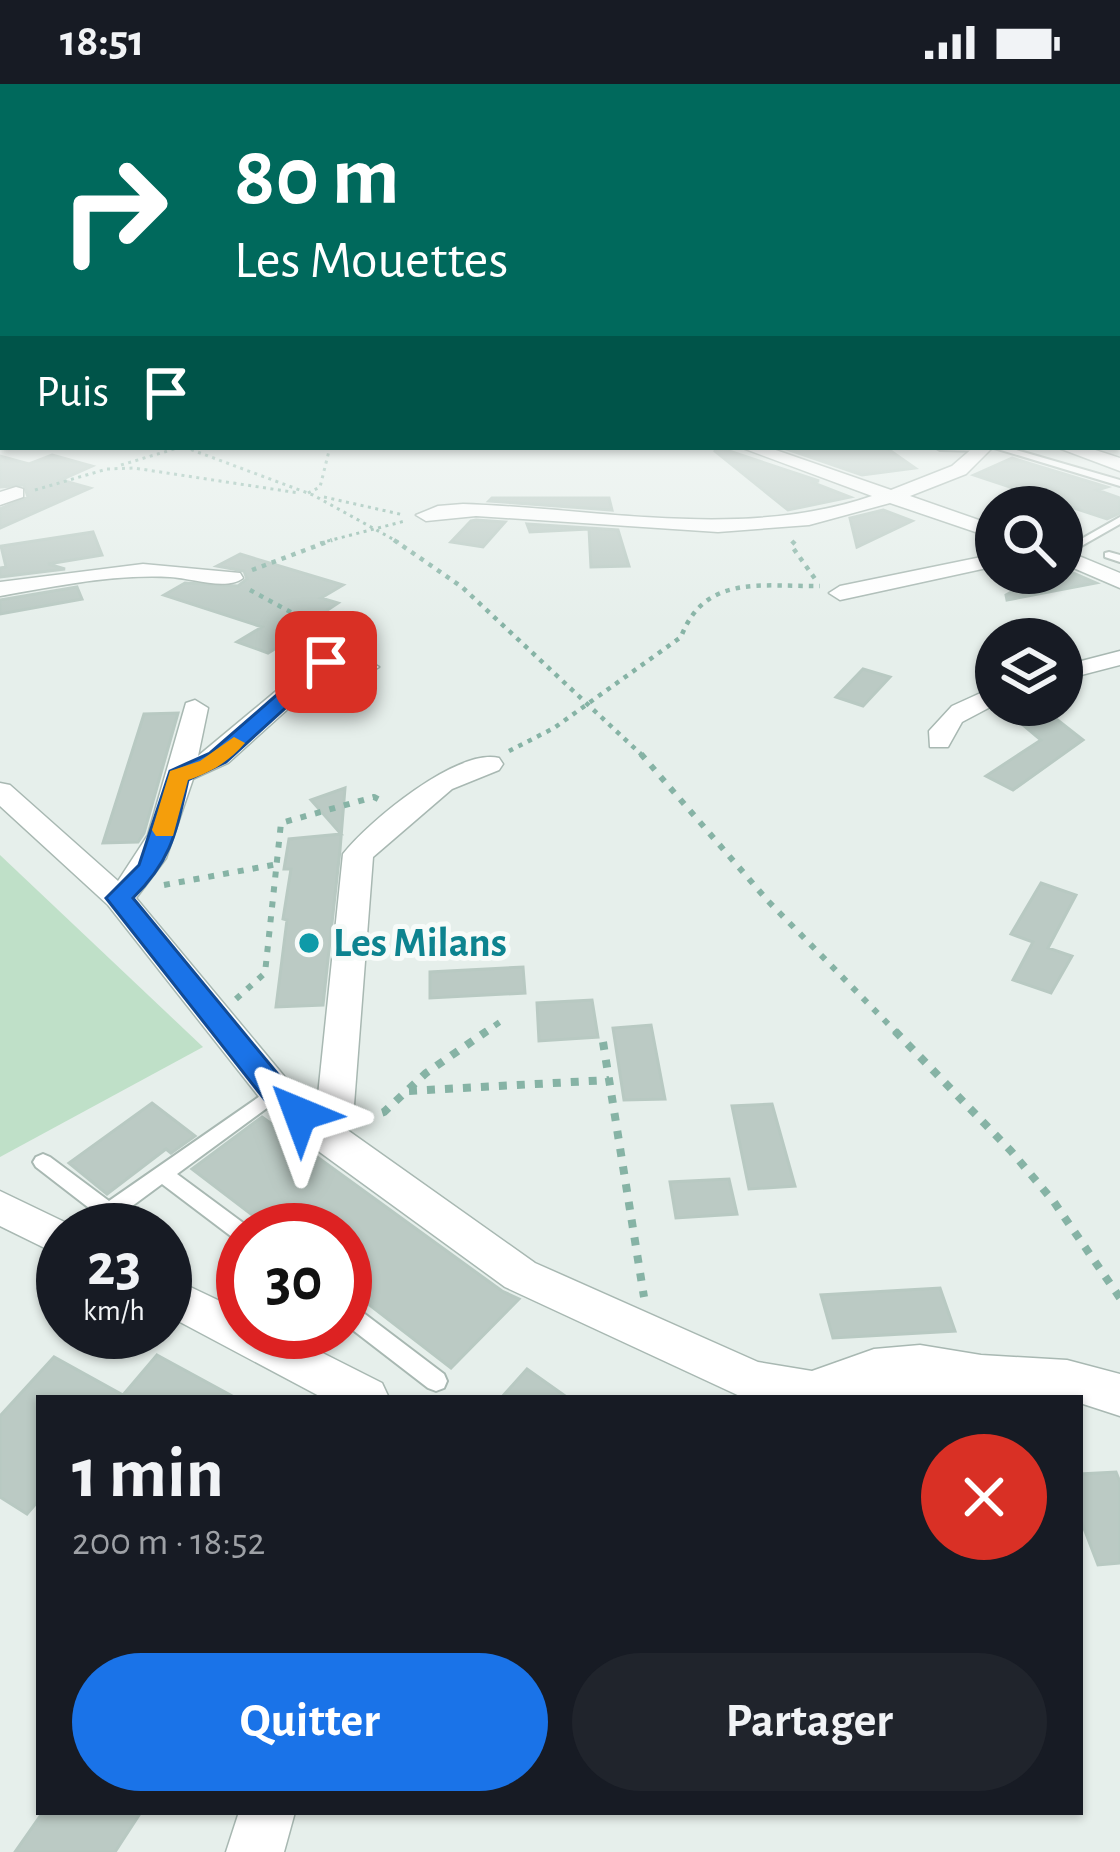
<!DOCTYPE html>
<html lang="fr">
<head>
<meta charset="utf-8">
<style>
	:root { --surface:#171b24; --page:#20242c; --text:#f1f3f6; --muted:#9ea1a6; --accent:#1a73e8 }
	body { margin:0; font-family:"Alegreya Sans",sans-serif; background:var(--page); color:var(--text); height:100vh; display:flex; flex-direction:column; font-size:45px; white-space:nowrap }
	* { box-sizing:border-box; margin:0 }
	p { font-size:39px; color:var(--muted) }
	.icon { flex:none; width:66px; height:66px; fill:none; stroke:currentColor; stroke-width:2; stroke-linecap:round; stroke-linejoin:round }
	.map { position:relative; flex:1; overflow:hidden }
	.side { position:absolute; left:36px; top:1311px; width:1047px; height:420px; display:flex; flex-direction:column; background:var(--surface); border-radius:0px; box-shadow:0 3px 9px #0004 }
	.side>* { flex:none }
	.guide { position:absolute; left:0px; top:0px; width:1122px; height:366px; box-shadow:0 3px 9px #0004; background:#00695c; color:#fff; overflow:hidden }
	.controls { position:absolute; left:975px; top:402px; display:grid; gap:24px }
	.controls a { display:grid; place-items:center; width:108px; height:108px; border-radius:50%; background:var(--surface); box-shadow:0 3px 9px #0004; font-size:60px }
	.speed { position:absolute; left:36px; top:1119px; display:flex; gap:24px; font-size:60px; font-weight:700; text-align:center }
	.speed>* { display:grid; place-content:center; width:156px; height:156px; border-radius:50%; background:var(--surface); box-shadow:0 3px 9px #0004; line-height:1 }
	.speed small { font-size:30px; font-weight:400 }
	.speed .limit { border:18px solid #d22; background:#fff; color:#111 }
	.pin { position:absolute; display:grid; place-items:center; width:102px; height:102px; color:#fff; margin:-51px; border-radius:24px; box-shadow:0 6px 18px #0006 }
	.me { position:absolute; width:132px; margin:-66px; rotate:316deg; stroke-linejoin:round; filter:drop-shadow(0 0 9px #0008) }
	.turn { display:flex; align-items:center; gap:42px; height:252px; padding:0 36px; font-size:54px }
	.turn .icon { width:156px; height:156px; stroke-width:2.5 }
	.turn b { display:block; font-size:84px; line-height:102px }
	.then { display:flex; align-items:center; height:114px; padding:0 36px; background:#0003; gap:24px; font-size:45px }
	.round { display:grid; place-items:center; flex:none; width:126px; height:126px; border-radius:63px; background:var(--page) }
	.head { display:flex; align-items:center; justify-content:space-between; height:204px; padding:0 36px }
	h1 { font-size:72px; font-weight:600; line-height:90px }
	.primary-button { display:flex; gap:24px; margin-top:auto; padding:24px 36px }
	.primary-button a { flex:1; height:138px; border-radius:72px; background:var(--accent); color:#fff; font-size:48px; font-weight:600; line-height:138px; text-align:center }
	.primary-button a+a { background:var(--page); color:var(--text) }
	.status { display:flex; justify-content:space-between; align-items:center; height:84px; padding:0 60px; background:var(--surface); direction:ltr }
	.status svg { height:33px; fill:currentColor }
	.map>svg:first-child { display:block }
	.green { fill:#bfe0c8 }
	.building { fill:#bbcac4; stroke:#b8c9c2; stroke-width:3 }
	.lines { fill:none; stroke-linecap:round; stroke-linejoin:round }
	.service-casing { stroke:#a8b8b2; stroke-width:4 }
	.minor-casing { stroke:#a8b8b2; stroke-width:3 }
	.tertiary-casing { stroke:#a8b8b2; stroke-width:3 }
	.path-far3 { stroke:#86b3a5; stroke-width:3; stroke-dasharray:3 4.5; stroke-linecap:butt }
	.path-far2 { stroke:#86b3a5; stroke-width:4.5; stroke-dasharray:4.5 6; stroke-linecap:butt }
	.path-far1 { stroke:#86b3a5; stroke-width:6; stroke-dasharray:6 9; stroke-linecap:butt }
	.path { stroke:#86b3a5; stroke-width:8; stroke-dasharray:8 10; stroke-linecap:butt }
	.service { fill:#fff; fill-rule:evenodd }
	.minor { fill:#fff; fill-rule:evenodd }
	.tertiary { fill:#fff; fill-rule:evenodd }
	.route { fill:#1a73e8; stroke:#114b97; stroke-width:3 }
	.slow { fill:#f59e0b }
	.culture-dot { fill:#0f9aa8; stroke:#f7fbf9; stroke-width:4.5 }
	.labels { text-anchor:middle; dominant-baseline:central; stroke-width:10; stroke-linejoin:round; paint-order:stroke }
	.culture-label { font-size:42px; font-weight:bold; fill:#0d838f; stroke:#f7fbf9; text-anchor:start }
</style>
</head>
<body>
<div class="status"><b>18:51</b><svg viewBox="0 0 49 12"><path d="M0 12V9h3v3zM5 12V6h3v6zM10 12V3h3v9zM15 12V0h3v12zM26 1h20v11H26zM47 4h2v5h-2z"/></svg></div>
<div class="map">
<svg width="1120" height="1768" viewBox="0 0 1120 1768">
	<rect width="100%" height="100%" fill="#e6efeb"/>
	<path class="green" d="M0,771l203,192 -203,110z"/>
	<path class="building" d="M717,363l102,34 -8,1 39,15 -62,13 -73,-59z
		M781,363h104l30,21 -53,7z
		M52,371l40,11 -31,14 29,8 -90,40v-19l28,-12 -4,-12 -24,2v-31l29,8z
		M1012,374l95,29 -10,3 23,8v15l-13,6 -133,-44z
		M492,414h117l3,12 -123,-9z
		M883,426l29,11 -55,26 -7,-29z
		M471,437l5,-1 29,2 -22,25 -32,-5z
		M527,440l91,6 11,36 -38,1 -2,-38 -59,3z
		M93,448l9,23 -54,9 17,5 -65,8v-9l6,-1 -5,-21z
		M240,470l103,31 -22,13 17,5 -12,8 7,2 -65,40 -31,-11 25,-15 -98,-32 21,-12 53,3 9,-7 -3,-8 -27,-5z
		M1062,484l34,15 -89,17 -1,-5 39,-22h17z
		M77,503l5,12 -82,15v-14z
		M863,585l27,8 -27,29 -27,-9z
		M1041,623l42,33 -70,50 -27,-14 55,-36 -31,-26z
		M178,629l-34,120 -6,9 -35,1 41,-129z
		M345,704l-5,62 -17,155 -47,2 11,-87 -4,-1 8,-50h-7l5,-30 52,-5 -30,-34z
		M1041,799l35,12 -28,53 24,8 -21,37 -38,-13 20,-38 -22,-8z
		M523,883l2,26 -95,5v-26z
		M592,916l6,37 -59,4 -2,-38z
		M651,941l14,74 -41,1 -11,-72z
		M152,1019l43,33 -24,17 -5,-4 -59,45 -38,-31z
		M772,1020l23,82 -46,3 -17,-83z
		M262,1033l240,174 17,8 -68,69 -106,-82v-56h-73l-80,-61z
		M729,1095l8,35 -61,4 -6,-36z
		M940,1204l15,43 -122,7 -12,-43z
		M157,1271l79,43h-197v102l-12,14 -27,-17v-81l54,-59 69,38z
		M527,1285l41,29h-67z
		M1116,1388l4,10v81l-22,2 -18,-47v-44z
		M43,1728h98l-26,40h-100z"/>
	<g class="lines">
		<g class="service-casing">
			<path id="service" d="M935,363h53l1,1 -5,3 -44,-1z
				M991,363h15l114,33v6z
				M1120,433v7l-58,33v-7z
				M1109,468l11,3v7l-15,-5v-4z
				M276,1001l6,2 3,5 -3,5 -105,77 73,54 1,2h-8v12l-7,-2 -74,-56 -46,34 -7,2 -7,-2 -66,-51 -3,-5 3,-5 7,-3 7,3 59,44z
				M345,1219l8,2 91,69 3,7 -3,7 -8,3 -8,-3 -83,-64z"/>
		</g>
		<g class="minor-casing">
			<path id="minor" d="M1119,293h1v11h-1z
				M740,363h27l124,43 61,-24 22,-19h19l-27,27 -56,22 86,30v13l-106,-36 -81,22 -91,7 -242,-16 -50,5 -10,-6 22,-9 25,-2c135,4 277,37 409,-8z
				M16,403l7,2v8l-23,8v-13z
				M1062,465l58,24v15l-58,-25z
				M996,470v12l-156,34 -11,-7 11,-7z
				M143,480l97,9 3,5c-16,13 -52,0 -73,-1 -57,-3 -114,9 -170,19v-14z
				M1120,567v14l-58,15v-14z
				M326,571l41,5 12,7 -12,7 -36,-4 -103,93 -35,16 -27,79 -30,40 153,184 28,23 26,-251c25,-32 114,-106 156,-96l4,6 -4,6 -47,19 -79,68 -20,261 -7,11 189,134 223,99 54,9 62,-22 46,-4 61,10 86,5 53,14v42l-40,-13v-5h-336l-239,-111 -195,-142 -47,-43 -155,-197 -108,-99v-23l10,2 108,96 30,-46 38,-132 9,-3 13,8 -10,48 119,-99z
				M996,602v18l-34,18 -14,25h-18l-1,-16 23,-25z
				M0,1107l77,37 -14,2v27l-63,-31z
				M165,1191l78,37v20h38l101,51 7,15h-66l-158,-84z
				M239,1728h56l-11,40h-58z"/>
		</g>
		<g class="tertiary-casing">
			<path id="tertiary" d="M1056,363h30l34,11v13z"/>
		</g>
		<path class="path-far3" d="M184,363l129,48 87,48
			M121,381l60,-18
			M35,406l72,-21 27,-1 165,25
			M308,409l12,-6 10,-40
			M324,413l80,18
			M320,459l85,-22"/>
		<path class="path-far2" d="M394,456l68,47 182,170
			M795,457l-4,4 27,38
			M252,486l80,-30
			M250,506l94,51
			M509,667l45,-23 127,-91c24,-64 82,-50 139,-51"/>
		<path class="path-far1" d="M641,670l127,147 130,133
			M164,801l114,-21
			M236,915l29,-26 16,-150 93,-26 6,3
			M482,950l21,-14"/>
		<path class="path" d="M895,947l116,120 43,51 66,96
			M603,958l41,255
			M409,1007l200,-11
			M365,1034l19,-6 42,-39 61,-42"/>
		<use href="#service" class="service"/>
		<use href="#minor" class="minor"/>
		<use href="#tertiary" class="tertiary"/>
	</g>
	<linearGradient id="sky" x2="0" y2="1"><stop stop-color="#84bce0"/><stop offset="0.54" stop-color="#f4f8f6"/><stop offset="1" stop-color="#f4f8f6" stop-opacity="0"/></linearGradient>
	<rect width="1120" height="539" fill="url(#sky)"/>
	<path class="route" d="M319,574l17,4 -110,100 -38,18c-12,52 -16,80 -55,118l153,186 29,30 -4,8c-21,6 -32,-9 -46,-22l-159,-202 33,-33 31,-94 40,-18z"/>
	<path class="slow" d="M234,653l11,6c-17,19 -33,29 -57,37l-15,56h-17l-4,-6 18,-59 30,-10z"/>
	<circle class="culture-dot" cx="309" cy="859" r="12"/>
	<g class="labels">
		<g class="culture-label">
			<text x="333" y="859">Les Milans</text>
		</g>
	</g>
</svg>
<div class="controls">
<a><svg class="icon" aria-label="search" viewBox="0 0 24 24"><circle cx="10" cy="10" r="6"/><path d="M15 15l6 6"/></svg></a>
<a><svg class="icon" aria-label="layers" viewBox="0 0 24 24"><path d="M12 4l9 5-9 5-9-5zM3 14l9 5 9-5"/></svg></a>
</div>
<div class="speed"><div>23<small>km/h</small></div><div class="limit">30</div></div>
<div class="pin" style="left:326px;top:578px;background:#d93025"><svg class="icon" aria-label="arrive" viewBox="0 0 24 24"><path d="M6 21V4h12l-3 4 3 4H6"/></svg></div>
<svg class="me" style="left:300px;top:1030px" viewBox="-20 -20 40 40"><path d="M0-17L14 15 0 8-14 15z" fill="#1a73e8" stroke="#fff" stroke-width="4"/></svg>
<div class="guide">
<div class="turn"><svg class="icon" aria-label="right" viewBox="0 0 24 24"><path d="M7 20v-9h11M14 6l5 5-5 5"/></svg><div><b>80 m</b>Les Mouettes</div></div>
<div class="then">Puis<svg class="icon" aria-label="arrive" viewBox="0 0 24 24"><path d="M6 21V4h12l-3 4 3 4H6"/></svg></div>
</div>
<section class="side">
<div class="head"><div><h1>1 min</h1><p>200 m · 18:52</p></div><a class="round" style="background:#d93025;color:#fff"><svg class="icon" aria-label="close" viewBox="0 0 24 24"><path d="M6 6l12 12M18 6L6 18"/></svg></a></div>
<div class="primary-button"><a>Quitter</a><a>Partager</a></div>
</section>
</div>
</body>
</html>
